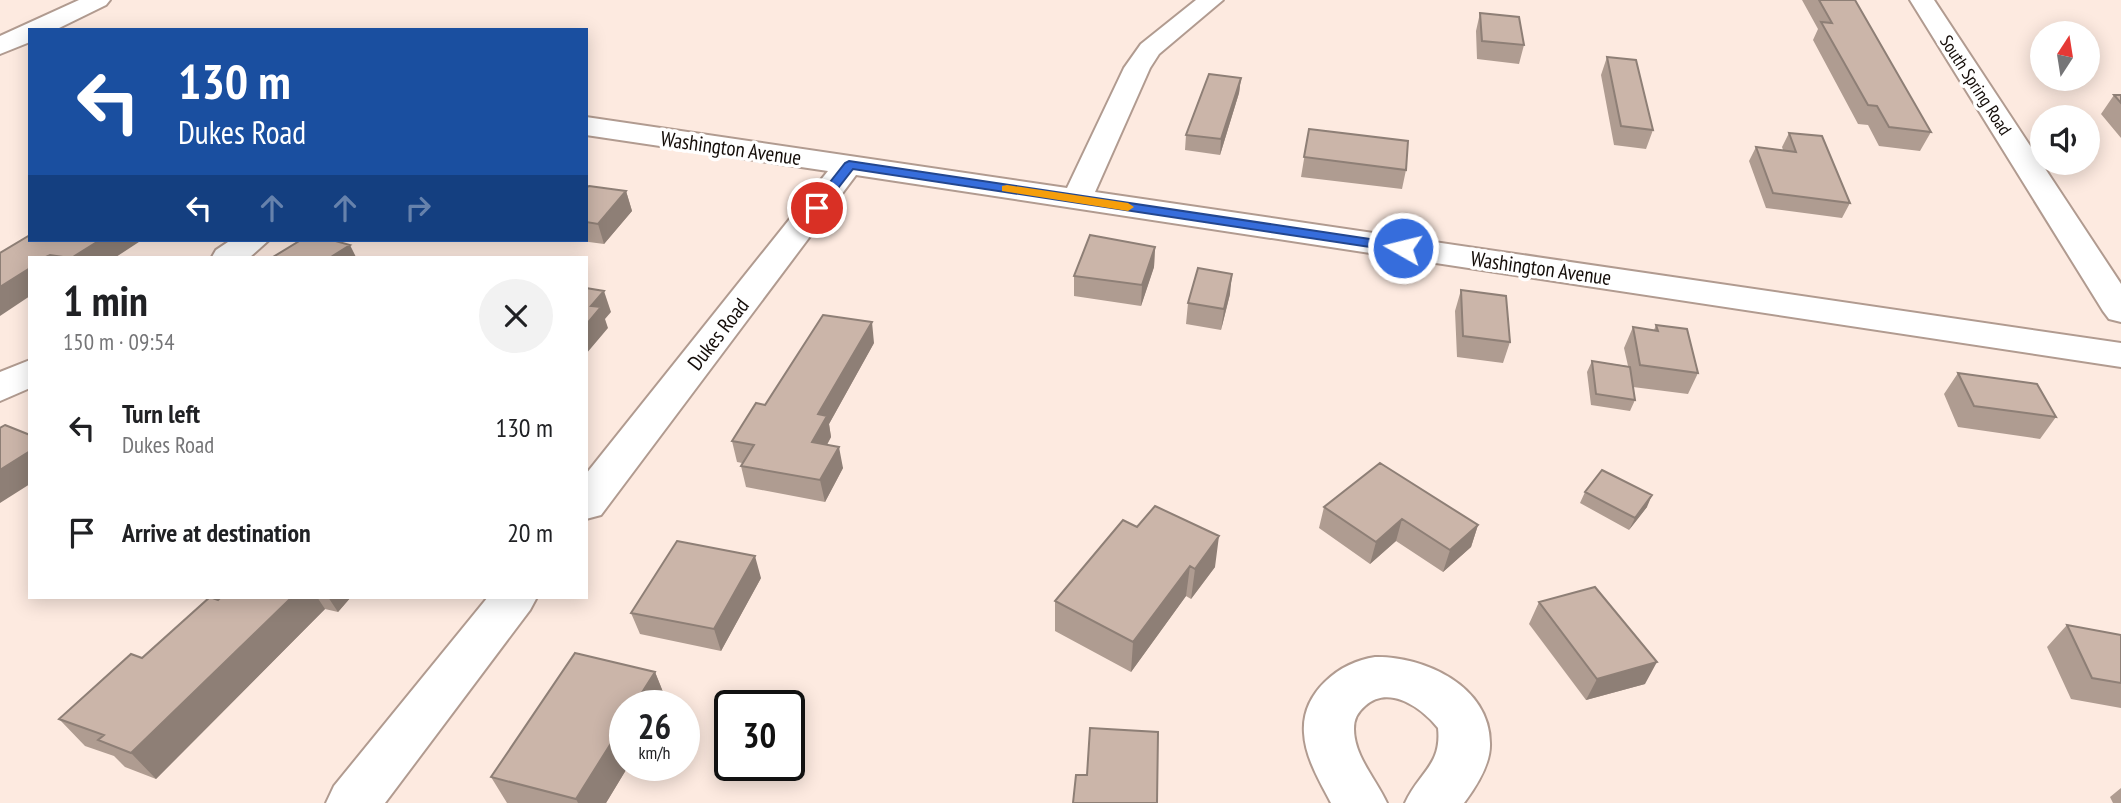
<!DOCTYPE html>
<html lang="en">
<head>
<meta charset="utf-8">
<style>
	:root { --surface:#fff; --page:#f2f2f2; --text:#202124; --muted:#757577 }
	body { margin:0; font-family:"PT Sans Narrow",sans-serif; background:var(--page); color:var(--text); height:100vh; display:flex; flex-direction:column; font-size:26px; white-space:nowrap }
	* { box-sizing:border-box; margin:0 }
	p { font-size:23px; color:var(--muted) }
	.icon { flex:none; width:38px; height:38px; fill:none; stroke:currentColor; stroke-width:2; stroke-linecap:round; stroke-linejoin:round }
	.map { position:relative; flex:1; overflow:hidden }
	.sheet { position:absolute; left:28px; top:256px; width:560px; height:343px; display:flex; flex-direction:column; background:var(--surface); border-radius:0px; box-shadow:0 4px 18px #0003 }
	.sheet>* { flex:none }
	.top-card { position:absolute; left:28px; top:28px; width:560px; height:214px; border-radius:0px; box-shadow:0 4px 18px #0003; background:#1a4fa0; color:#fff; overflow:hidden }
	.needle { width:46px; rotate:12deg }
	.fabs { position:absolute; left:2030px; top:21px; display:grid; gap:14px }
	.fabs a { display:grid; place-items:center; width:70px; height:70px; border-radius:50%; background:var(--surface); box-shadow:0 4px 18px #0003; font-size:35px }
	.speed { position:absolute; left:609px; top:690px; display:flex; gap:14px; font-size:35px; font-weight:700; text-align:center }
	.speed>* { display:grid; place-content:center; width:91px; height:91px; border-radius:50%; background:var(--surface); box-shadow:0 4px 18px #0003; line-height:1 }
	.speed small { font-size:18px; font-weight:400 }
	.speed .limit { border:4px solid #111; border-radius:10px; background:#fff; color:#111 }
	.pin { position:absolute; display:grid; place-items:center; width:60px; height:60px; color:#fff; margin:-30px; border:4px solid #fff; border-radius:50%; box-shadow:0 2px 7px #0007 }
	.me { position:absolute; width:77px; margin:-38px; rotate:278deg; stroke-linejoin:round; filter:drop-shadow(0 0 5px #0008) }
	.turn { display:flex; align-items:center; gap:24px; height:147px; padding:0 35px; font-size:32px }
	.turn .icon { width:91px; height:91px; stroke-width:2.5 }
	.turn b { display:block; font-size:49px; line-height:60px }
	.lanes { display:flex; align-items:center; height:66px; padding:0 35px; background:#0003; justify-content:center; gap:35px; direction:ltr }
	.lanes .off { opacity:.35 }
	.round { display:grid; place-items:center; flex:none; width:74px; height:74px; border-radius:37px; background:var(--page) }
	.overview { display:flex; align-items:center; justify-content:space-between; height:119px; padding:0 35px }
	h1 { font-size:42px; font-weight:700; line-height:52px }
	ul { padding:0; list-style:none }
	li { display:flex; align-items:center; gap:21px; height:105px; padding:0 35px }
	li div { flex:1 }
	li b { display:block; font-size:26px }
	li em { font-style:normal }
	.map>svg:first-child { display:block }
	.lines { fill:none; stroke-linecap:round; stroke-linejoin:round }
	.minor-casing { stroke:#b19b90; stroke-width:4 }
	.minor { fill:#fff; fill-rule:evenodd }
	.wall { fill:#af9c91 }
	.shaded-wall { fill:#8e7f76 }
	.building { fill:#cbb5a9; stroke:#8e7f76; stroke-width:2 }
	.route { fill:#366ddc; stroke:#23478f; stroke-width:2 }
	.slow { fill:#f59e0b }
	.labels { text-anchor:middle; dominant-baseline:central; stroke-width:7; stroke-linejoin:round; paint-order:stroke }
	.far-street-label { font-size:18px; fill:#140d09; stroke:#fff }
	.street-label { font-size:21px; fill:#140d09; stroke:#fff }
</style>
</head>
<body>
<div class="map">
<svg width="2121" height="803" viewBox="0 0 2121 803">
	<rect width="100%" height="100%" fill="#fdeae0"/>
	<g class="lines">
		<g class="minor-casing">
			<path id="minor" d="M79,0h31l-4,5 -51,25h-25v12l-30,12v-18z
				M1196,0h27l-64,54 -9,14 -55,124 1026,151v24l-1265,-192 -255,340 -15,4v-45l242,-303 -242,-36v-18l481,71 57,-120 17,-24z
				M1910,0h24l187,284v38l-12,-3 -6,-8z
				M231,240h38l-19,17h-38l4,-7z
				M30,360v28l-30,13v-29z
				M488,597h49l-7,13 -145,193h-59l8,-17z
				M1375,657c49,-1 115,29 115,86 1,21 -14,44 -26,60h-59c14,-31 37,-38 33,-75 -16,-20 -49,-44 -73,-22 -8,7 -11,13 -11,23 0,27 22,50 33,74h-56c-11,-21 -26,-46 -27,-70 -3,-40 35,-71 71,-76z"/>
		</g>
		<use href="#minor" class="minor"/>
	</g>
	<path class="wall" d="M1802,0h53l76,132 -11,19 -41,-5 -11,-21 -10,-1 -45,-84 5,-11z
		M1480,13l44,32 -5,19 -42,-5 -1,-28z
		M1607,57l46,73 -7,19 -32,-4 -13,-70z
		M1241,78l-2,15 -19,62 -35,-5 1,-15z
		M2114,95h7v43l-20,-24z
		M1309,129l97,41 -4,19 -101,-12z
		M1789,133l61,70 -8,15 -76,-10 -17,-47 7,-14 27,3 -1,-3z
		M586,188l40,3 6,20 -28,33 -30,-4h12z
		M1155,247l-1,20 -13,39 -67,-10v-20z
		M1461,290l49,52 -7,21 -46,-6 -2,-46z
		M1230,294l-9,36 -35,-6 2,-21z
		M1656,325l42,48 -10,21 -55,-7 2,13 -5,11 -39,-6 -4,-33 5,-11 36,5 -4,-18 9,-21 21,3z
		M874,343l-45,81 2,13 -4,8 16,23 -18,34 -79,-15 -5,-21 1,-3 -5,-1 -5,-21 33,-36z
		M1958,373l98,44 -16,22 -82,-12 -14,-33z
		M1585,492l62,15 -18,23 -49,-27z
		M1324,507l154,18 -7,22 -28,25 -47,-31 -26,23 -51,-36z
		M1123,520l92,47 -24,32 -5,-3 -55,76 -76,-41v-30z
		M761,578l-40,73 -81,-17 -9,-21z
		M221,597h130l-13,15 -13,-3 -169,170 -31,-12 -11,-11 -29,-10 -26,-27 83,-61z
		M1539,602l106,82 -59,16 -57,-76z
		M2067,625l54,10v73l-50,-9 -24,-52z
		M655,672l12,30 -61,101h-99l-16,-26z
		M2121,788v15h-8l-3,-6z"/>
	<path class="shaded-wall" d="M1241,78l-2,15 -19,62 1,-16z
		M626,191l6,20 -28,33 -6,-20z
		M100,240h42l-26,17h-43z
		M350,245l6,12h-25z
		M1155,247l-1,20 -13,39 1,-21z
		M30,268v28l-30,20v-29z
		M1232,274l-2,20 -9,36 3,-21z
		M604,291l7,21 -6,7 3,9 -22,26v-29l5,-19z
		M872,322l2,21 -45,81 2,13 -15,27 -4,-22 6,-28z
		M839,447l4,21 -18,34 -5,-22z
		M30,451v33l-30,19v-33z
		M1652,495l-5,12 -18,23 6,-12z
		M1402,519l-6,22 -26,23 6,-22z
		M1478,525l-7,22 -28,25 7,-22z
		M1219,536l-4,31 -24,32 4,-30z
		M755,556l6,22 -40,73 -7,-22z
		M1190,566l-4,30 -55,76 2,-30z
		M292,597h25l8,12 -169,170 -25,-26z
		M328,597h23l-13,15z
		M1657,662l-12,22 -59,16 11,-21z
		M655,672l12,30 -2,3h-31z
		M625,721v44h4l-23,38h-28l-2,-4z"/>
	<path class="building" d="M1819,0h36l76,132 -42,-5 -12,-21 -9,-1 -47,-83 11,1z
		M1480,13l39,4 5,28 -42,-4z
		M1607,57l29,3 17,70 -32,-4z
		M1209,74l32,4 -20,61 -35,-4z
		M2114,95h7v8z
		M1309,129l99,12 -2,29 -102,-13z
		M1789,133l33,3 28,67 -77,-10 -17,-46 40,5z
		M589,186l37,5 -28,33 -12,-2v-34z
		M30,235v5h70l-27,17h-10l-13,-2 -4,2h-16v11l-30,19v-34z
		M1090,235l65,12 -13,38 -68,-9z
		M301,240h31l18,5 -19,12h-58z
		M1198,268l34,6 -8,35 -36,-6z
		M586,288l18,3 -13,15 10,1 -15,18z
		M1461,290l45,6 4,46 -47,-6z
		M823,315l49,7 -54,92 9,2 -15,26 27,5 -19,33 -79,-14 13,-21 -22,-4 24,-38 9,2z
		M1656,325l31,4 11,44 -58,-8 -7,-38 25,4z
		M1592,361l38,6 5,33 -39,-6z
		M1958,373l79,11 19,33 -82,-11z
		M5,425l25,10v16l-30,19v-42z
		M1380,463l98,62 -28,25 -48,-31 -26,23 -52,-35z
		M1602,470l50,25 -17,23 -50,-26z
		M1155,506l64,30 -24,33 -5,-3 -57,76 -78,-41 68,-81 14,7z
		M677,541l78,15 -41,73 -83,-16z
		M1595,587l62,75 -60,17 -58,-77z
		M210,597l8,3 3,-3h71l-161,156 -33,-13 6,-5 -45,-16 72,-65 11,4z
		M2067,625l54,10v48l-29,-5z
		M575,653l80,19 -21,33h-9v16l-49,78 -85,-22z
		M1090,728l68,4 -1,71h-84l3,-28h11z"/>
	<path class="route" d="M849,161l554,83 7,4 -7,4 -550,-83 -32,41h-9v-5l33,-42z"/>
	<path class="slow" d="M1007,185l121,18 6,4 -6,4 -126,-20v-5z"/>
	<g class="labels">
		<g class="far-street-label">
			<text transform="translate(1976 85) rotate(57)">South Spring Road</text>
		</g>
		<g class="street-label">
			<text transform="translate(731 148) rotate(8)">Washington Avenue</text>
			<text transform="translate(1541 268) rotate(8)">Washington Avenue</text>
			<text transform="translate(718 334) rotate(-52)">Dukes Road</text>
		</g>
	</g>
</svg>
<div class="fabs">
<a><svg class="needle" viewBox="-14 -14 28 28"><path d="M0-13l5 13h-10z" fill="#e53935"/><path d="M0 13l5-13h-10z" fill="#757577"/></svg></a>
<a><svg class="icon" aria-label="sound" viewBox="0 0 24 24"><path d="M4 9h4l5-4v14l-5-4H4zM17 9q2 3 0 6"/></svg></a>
</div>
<div class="speed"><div>26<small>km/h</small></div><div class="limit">30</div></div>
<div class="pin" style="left:817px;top:208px;background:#d93025"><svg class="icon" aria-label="arrive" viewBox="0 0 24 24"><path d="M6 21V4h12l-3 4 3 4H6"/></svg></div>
<svg class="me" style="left:1403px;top:248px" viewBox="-20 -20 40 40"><circle r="17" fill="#366ddc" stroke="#fff" stroke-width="3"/><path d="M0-11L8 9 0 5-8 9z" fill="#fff"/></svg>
<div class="top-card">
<div class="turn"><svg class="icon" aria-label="left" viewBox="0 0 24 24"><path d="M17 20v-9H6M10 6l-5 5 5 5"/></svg><div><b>130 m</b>Dukes Road</div></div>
<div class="lanes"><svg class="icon" aria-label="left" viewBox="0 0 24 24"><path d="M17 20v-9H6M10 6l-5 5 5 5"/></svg><svg class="icon off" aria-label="ahead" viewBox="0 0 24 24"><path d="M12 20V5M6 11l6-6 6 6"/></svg><svg class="icon off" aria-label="ahead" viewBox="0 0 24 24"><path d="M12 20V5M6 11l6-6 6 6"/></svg><svg class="icon off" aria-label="right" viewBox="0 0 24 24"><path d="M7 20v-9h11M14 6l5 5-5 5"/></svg></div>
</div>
<section class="sheet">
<div class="overview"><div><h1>1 min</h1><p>150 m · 09:54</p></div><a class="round"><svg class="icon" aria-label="close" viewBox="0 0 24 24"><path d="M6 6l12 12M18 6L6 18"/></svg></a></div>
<ul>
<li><svg class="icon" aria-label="left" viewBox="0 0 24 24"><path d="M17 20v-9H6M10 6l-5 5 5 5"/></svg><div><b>Turn left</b><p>Dukes Road</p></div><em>130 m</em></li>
<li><svg class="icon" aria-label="arrive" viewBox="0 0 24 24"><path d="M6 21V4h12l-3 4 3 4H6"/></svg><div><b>Arrive at destination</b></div><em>20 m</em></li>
</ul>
</section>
</div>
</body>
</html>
